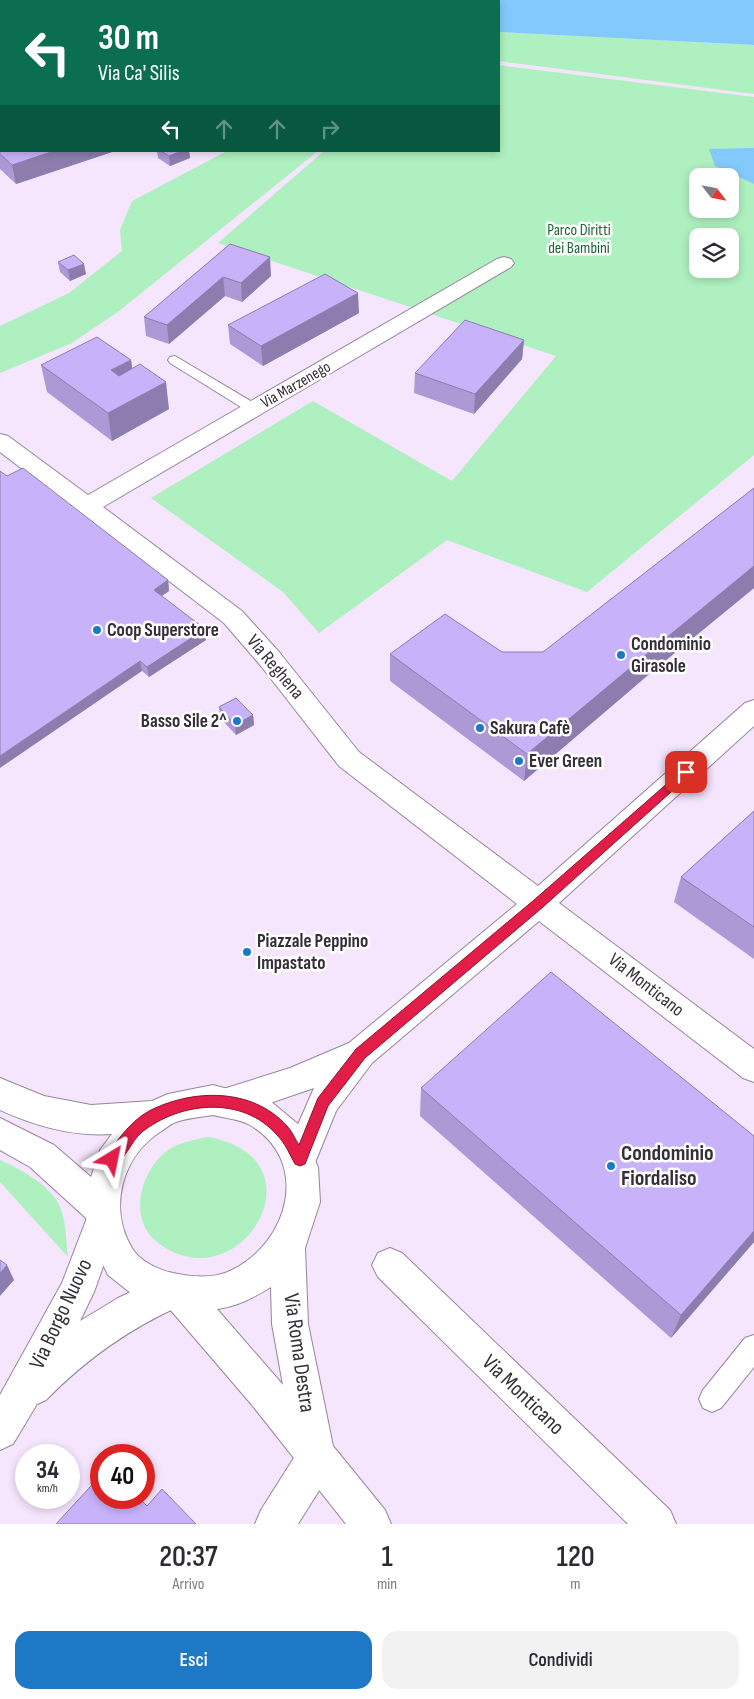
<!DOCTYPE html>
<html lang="it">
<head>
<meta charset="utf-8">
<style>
	:root { --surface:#fff; --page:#f2f2f3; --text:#2b2b33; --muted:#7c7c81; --accent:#1d79c6 }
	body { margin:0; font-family:"Sofia Sans Condensed",sans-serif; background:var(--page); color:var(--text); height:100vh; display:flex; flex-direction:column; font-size:19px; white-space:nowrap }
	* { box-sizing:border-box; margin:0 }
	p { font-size:16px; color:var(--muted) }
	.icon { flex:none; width:28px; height:28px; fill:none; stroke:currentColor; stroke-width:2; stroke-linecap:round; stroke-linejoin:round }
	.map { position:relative; height:1524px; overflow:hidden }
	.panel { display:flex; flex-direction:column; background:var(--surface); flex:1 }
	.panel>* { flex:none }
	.guide { position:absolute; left:0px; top:0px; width:500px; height:152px; box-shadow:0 2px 8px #0003; background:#0b6e4f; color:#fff; overflow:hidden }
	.needle { width:32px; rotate:122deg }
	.fabs { position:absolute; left:689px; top:168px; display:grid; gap:10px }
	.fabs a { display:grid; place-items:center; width:50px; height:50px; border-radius:10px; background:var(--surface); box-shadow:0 2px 8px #0003; font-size:25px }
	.speed { position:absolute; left:15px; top:1444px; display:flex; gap:10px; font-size:25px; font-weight:700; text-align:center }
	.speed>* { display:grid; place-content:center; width:65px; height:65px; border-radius:50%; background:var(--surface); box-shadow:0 2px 8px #0003; line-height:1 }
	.speed small { font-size:12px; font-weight:400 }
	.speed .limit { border:8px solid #d22; background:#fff; color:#111 }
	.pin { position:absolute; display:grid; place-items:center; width:42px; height:42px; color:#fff; margin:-21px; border-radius:10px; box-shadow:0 2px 8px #0006 }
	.me { position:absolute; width:55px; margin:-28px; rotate:35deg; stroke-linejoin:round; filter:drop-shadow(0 0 4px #0008) }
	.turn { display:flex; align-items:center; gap:18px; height:105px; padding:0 15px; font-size:22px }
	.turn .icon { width:65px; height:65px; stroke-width:2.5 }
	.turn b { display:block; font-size:35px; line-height:42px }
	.lanes { display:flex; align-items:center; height:48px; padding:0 15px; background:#0003; justify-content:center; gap:25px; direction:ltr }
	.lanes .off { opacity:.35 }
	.eta { display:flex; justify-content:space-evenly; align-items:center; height:85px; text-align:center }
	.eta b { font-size:30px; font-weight:600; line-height:35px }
	.action { display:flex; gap:10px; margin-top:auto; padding:10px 15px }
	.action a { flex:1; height:58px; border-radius:15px; background:var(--accent); color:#fff; font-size:20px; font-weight:600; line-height:58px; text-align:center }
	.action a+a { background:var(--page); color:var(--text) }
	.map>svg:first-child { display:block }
	.green { fill:#aef0bf; fill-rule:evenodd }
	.water { fill:#84c9fc }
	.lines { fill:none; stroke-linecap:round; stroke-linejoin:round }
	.lane-casing { stroke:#95869c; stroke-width:2 }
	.street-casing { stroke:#95869c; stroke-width:2 }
	.secondary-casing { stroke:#95869c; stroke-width:2 }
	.lane { fill:#fff; fill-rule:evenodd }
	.street { fill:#fff; fill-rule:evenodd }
	.secondary { fill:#fff; fill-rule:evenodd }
	.wall { fill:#ac99d6 }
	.shaded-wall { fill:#8c7dae }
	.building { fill:#c8b2f9; stroke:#8c7dae }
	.route { fill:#e11d48; stroke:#92132f }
	.poi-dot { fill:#1d79c6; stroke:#fff; stroke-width:2 }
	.labels { text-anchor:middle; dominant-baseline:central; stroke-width:5; stroke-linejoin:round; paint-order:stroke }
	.far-park-label { font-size:16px; fill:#196536; stroke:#fff }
	.far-street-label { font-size:16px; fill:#352f38; stroke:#fff }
	.poi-label { font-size:19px; font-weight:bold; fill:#352f38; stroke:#fff; text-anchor:start }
	.street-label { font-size:19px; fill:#352f38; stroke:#fff }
	.near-poi-label { font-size:22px; font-weight:bold; fill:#352f38; stroke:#fff; text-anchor:start }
	.near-street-label { font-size:22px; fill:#352f38; stroke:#fff }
</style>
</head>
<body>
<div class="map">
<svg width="754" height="1524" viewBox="0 0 754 1524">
	<rect width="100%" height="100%" fill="#f5e5fd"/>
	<path class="green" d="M499,32l255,13v49l-255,-33z
		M499,65l255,32v358l-167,137 -140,-52 -128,93 -36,-41 -132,-94 162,-97 139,80 104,-125 -338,-113 106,-92h175zM698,176h32v33h-32zM698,236h32v33h-32z
		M227,151h91l-199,160 -47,32 -72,30v-47l69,-33 53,-42 -2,-21 12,-29z
		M208,1137c120,21 31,169 -51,105 -30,-24 -16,-72 11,-92 12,-8 26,-10 40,-13z
		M0,1160c20,9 51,25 60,47 6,14 6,34 8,50l-68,-75z"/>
	<path class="water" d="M205,0h549v45l-255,-13v-31z
		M754,148v36l-39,-18 -6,-17z"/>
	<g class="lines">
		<g class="lane-casing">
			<path id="lane" d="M175,356l84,50 3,3 -8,5 -5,-2 -79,-49 -2,-3 2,-3z
				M754,1335v32l-33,41 -9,4 -9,-4 -4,-9 4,-9 42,-52z"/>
		</g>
		<g class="street-casing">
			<path id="street" d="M504,257l7,2 3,4 -3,4 -408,240 139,104 37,41 80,100 179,134 207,-183 9,-3v26l-195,177 195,146v33l-11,-4 -204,-157 -167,142 -36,48 -24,59 -12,5 -12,-5 -5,-11 31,-71 -85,29 -12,-4 -4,-11 4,-11 73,-23 59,-25 168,-139 -178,-138 -78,-100 -37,-43 -224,-171v-18l8,2 80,59 409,-236z
				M102,1205l12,5 5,12 -25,70 -14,29 38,-23 51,-24 13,5 5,13 -5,13c-52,23 -96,54 -136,95l-9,4 -24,40 -13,6v-55l62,-112 28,-73z
				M390,1248l12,5 268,257 6,14h-48l-250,-247 -6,-12 6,-12z
				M316,1440l14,5 5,14 -5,14 -32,51h-43l6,-14 41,-65z"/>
		</g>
		<g class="secondary-casing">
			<path id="secondary" d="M0,1078l44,18 47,9 61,-4 16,-7 45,-9 56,15 29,24 20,43 2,35 -15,46 3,76 25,122 52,64 6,14h-45l-94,-119 -84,-98 -31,-9 -29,-23 -21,-43 -1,-14 -56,-51 -30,-17v-32l54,27 37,32 9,-27 12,-16c-39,3 -77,-8 -112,-24zM213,1115c11,3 27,4 37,10 61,36 39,117 -18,145 -17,9 -41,7 -59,3 -14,-3 -34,-12 -41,-25 -24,-40 -10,-91 28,-116 5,-3 10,-8 16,-10 11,-4 25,-5 37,-7zM271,1287l1,37 11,61 -66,-76c21,-3 36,-11 54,-22z"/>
		</g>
		<use href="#lane" class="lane"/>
		<use href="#street" class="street"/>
		<use href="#secondary" class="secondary"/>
	</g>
	<path class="wall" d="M0,142l115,9 -99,33 -16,-15z
		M157,151h32l1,7 -20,8 -12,-8z
		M230,244l41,32 -29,26 -17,-6 -56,48 -23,-8 -2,-19z
		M58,262l28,12 -16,7 -10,-9z
		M359,313l-96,53 -33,-22 -2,-19z
		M524,340l-2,19 -48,55 -60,-21 1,-20z
		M131,360l1,8 37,41 -57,32 -65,-49 -6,-27z
		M7,476l161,104 1,11 -7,5 44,44 -57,37 -7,-6z
		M754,488v100l-100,82 -130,111 -134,-100v-27l112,-2h41z
		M219,707l34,8 1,10 -18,10 -16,-17z
		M754,811v148l-80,-57 7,-25z
		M421,1088l333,48v106l-83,96 -251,-222z"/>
	<path class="shaded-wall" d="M1,43v27h-1v-26z
		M54,151h61l-99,33 -4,-19z
		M182,151h7l1,7 -20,8 -1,-10z
		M270,257l1,19 -29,26 -1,-19z
		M84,264l2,10 -16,7 -2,-11z
		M223,277l2,19 -56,48 -2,-19z
		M358,293l1,20 -96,53 -2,-20z
		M524,340l-2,19 -48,55 1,-20z
		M131,360l4,27 -24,-17z
		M166,382l3,27 -57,32 -4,-28z
		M754,566v22l-100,82 -130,111 3,-27 133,-111z
		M168,580l1,11 -14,9 -1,-10z
		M205,629l1,11 -57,37 -2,-10z
		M140,661l2,10 -142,97v-12z
		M253,715l1,10 -18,10 -1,-10z
		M754,1231v11l-83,96 10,-23z
		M7,1265l7,15 -14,16v-23z"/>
	<path class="building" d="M0,18h1v25l-1,1z
		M0,142h1v9h53l-42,14 -12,-11z
		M161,151h21l-13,5z
		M230,244l40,13 -29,26 -18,-6 -56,48 -23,-8z
		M74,255l10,9 -16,6 -10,-8z
		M325,274l33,19 -97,53 -33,-21z
		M465,320l59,20 -49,54 -60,-21z
		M97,337l34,23 -20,10 8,6 21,-12 26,18 -58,31 -67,-48z
		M23,468l145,112 -14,10 51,39 -58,38 -7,-6 -140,95v-285l7,5z
		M754,488v78l-94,77 -133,111 -137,-100 55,-40 57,38h41z
		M236,698l17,17 -18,10 -16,-18z
		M754,811v116l-73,-50z
		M551,972l203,164v95l-73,84 -260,-227z
		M0,1260l7,5 -7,8z
		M101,1475v23h38l8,8 15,-17 34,35h-140z"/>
	<path class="route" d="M686,767l4,1v7l-147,132 -178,151 -37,48 -23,58 -5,2 -5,-2c-5,-9 -10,-21 -18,-29 -35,-40 -97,-33 -135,-3 -11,9 -17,29 -30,34l-5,-2 -2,-5 2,-4c12,-17 24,-34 42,-44 43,-22 103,-24 138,15 5,5 8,13 12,19l19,-47 38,-49 178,-149z"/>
	<g class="poi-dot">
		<circle cx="97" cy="630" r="5"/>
		<circle cx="621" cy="655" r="5"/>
		<circle cx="237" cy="721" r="5"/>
		<circle cx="480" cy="728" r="5"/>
		<circle cx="519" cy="761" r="5"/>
		<circle cx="247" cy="952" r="5"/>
		<circle cx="611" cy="1166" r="5"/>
	</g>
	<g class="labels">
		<g class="far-park-label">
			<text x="579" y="230">Parco Diritti<tspan x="579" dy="18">dei Bambini</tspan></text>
		</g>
		<g class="far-street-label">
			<text transform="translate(296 385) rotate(-30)">Via Marzenego</text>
		</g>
		<g class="poi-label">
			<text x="107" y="630">Coop Superstore</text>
			<text x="631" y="644">Condominio<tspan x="631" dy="22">Girasole</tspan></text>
			<text x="227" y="721" text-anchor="end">Basso Sile 2^</text>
			<text x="490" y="728">Sakura Cafè</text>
			<text x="529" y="761">Ever Green</text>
			<text x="257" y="941">Piazzale Peppino<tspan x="257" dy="22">Impastato</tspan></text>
		</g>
		<g class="street-label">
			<text transform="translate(275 667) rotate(50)">Via Reghena</text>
			<text transform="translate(646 985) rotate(38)">Via Monticano</text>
		</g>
		<g class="near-poi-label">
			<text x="621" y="1153">Condominio<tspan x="621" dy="25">Fiordaliso</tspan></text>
		</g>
		<g class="near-street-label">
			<text transform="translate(61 1314) rotate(-65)">Via Borgo Nuovo</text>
			<text transform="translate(299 1353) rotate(82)">Via Roma Destra</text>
			<text transform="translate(523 1395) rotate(44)">Via Monticano</text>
		</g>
	</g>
</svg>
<div class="fabs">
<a><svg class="needle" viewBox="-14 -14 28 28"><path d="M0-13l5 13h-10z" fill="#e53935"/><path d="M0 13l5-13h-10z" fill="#7c7c81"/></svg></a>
<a><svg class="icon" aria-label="layers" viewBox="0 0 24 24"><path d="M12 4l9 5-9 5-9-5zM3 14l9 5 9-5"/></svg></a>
</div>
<div class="speed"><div>34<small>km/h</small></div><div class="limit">40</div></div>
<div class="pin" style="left:686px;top:772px;background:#d93025"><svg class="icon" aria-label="arrive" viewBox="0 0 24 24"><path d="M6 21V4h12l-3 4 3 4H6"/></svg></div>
<svg class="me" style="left:112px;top:1159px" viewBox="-20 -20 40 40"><path d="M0-17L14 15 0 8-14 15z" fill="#e11d48" stroke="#fff" stroke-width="4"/></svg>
<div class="guide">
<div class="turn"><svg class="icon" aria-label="left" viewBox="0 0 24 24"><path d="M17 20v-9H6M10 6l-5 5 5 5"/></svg><div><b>30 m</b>Via Ca' Silis</div></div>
<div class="lanes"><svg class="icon" aria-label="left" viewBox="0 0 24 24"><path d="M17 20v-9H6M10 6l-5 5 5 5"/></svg><svg class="icon off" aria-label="ahead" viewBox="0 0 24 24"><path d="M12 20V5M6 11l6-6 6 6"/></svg><svg class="icon off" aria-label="ahead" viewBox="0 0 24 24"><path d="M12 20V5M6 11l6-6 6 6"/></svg><svg class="icon off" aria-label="right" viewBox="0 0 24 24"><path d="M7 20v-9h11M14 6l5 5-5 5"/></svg></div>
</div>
</div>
<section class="panel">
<div class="eta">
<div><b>20:37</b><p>Arrivo</p></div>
<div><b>1</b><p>min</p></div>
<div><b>120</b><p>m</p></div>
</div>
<div class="action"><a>Esci</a><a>Condividi</a></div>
</section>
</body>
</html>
